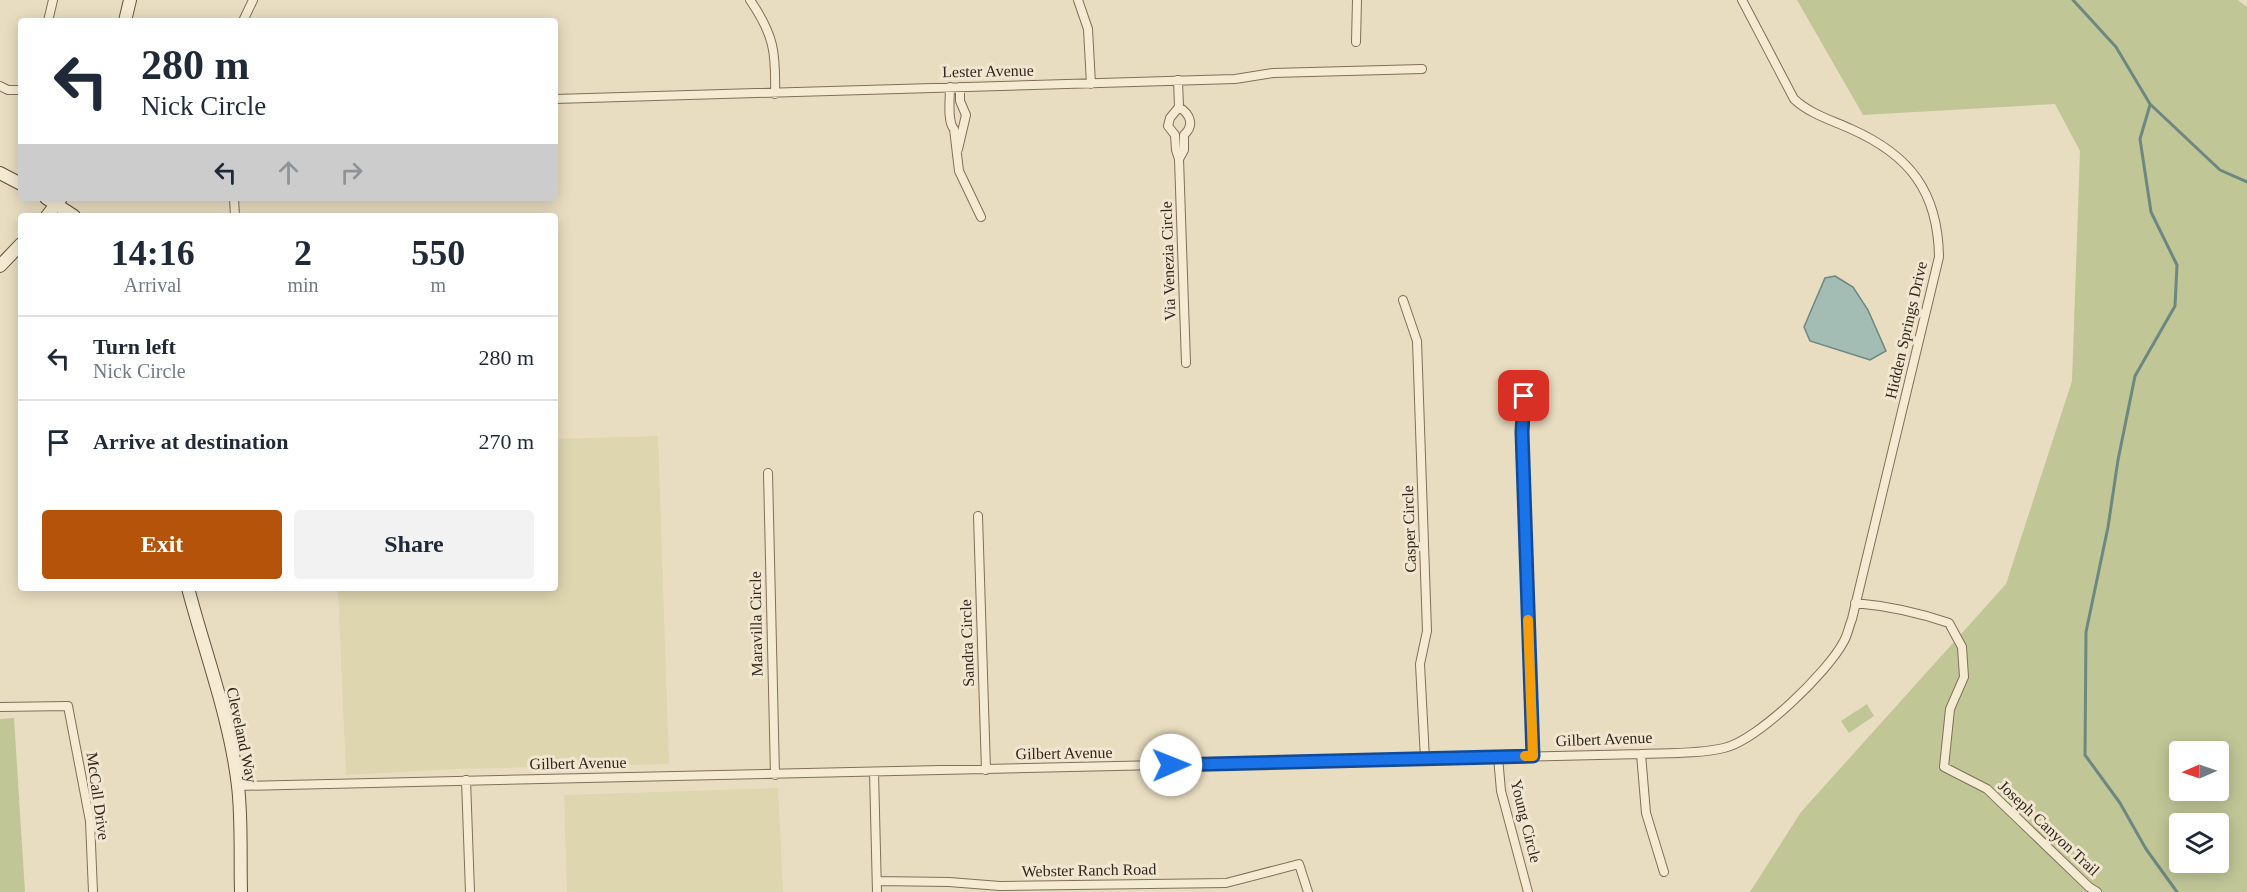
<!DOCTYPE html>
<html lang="en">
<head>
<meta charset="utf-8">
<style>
	:root { --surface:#fff; --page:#f2f2f3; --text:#1f2937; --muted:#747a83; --line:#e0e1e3; --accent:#b45309 }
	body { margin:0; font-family:"Times New Roman",serif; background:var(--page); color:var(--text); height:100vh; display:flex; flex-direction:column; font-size:22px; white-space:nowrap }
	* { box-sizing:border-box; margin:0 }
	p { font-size:20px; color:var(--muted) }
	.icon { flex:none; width:33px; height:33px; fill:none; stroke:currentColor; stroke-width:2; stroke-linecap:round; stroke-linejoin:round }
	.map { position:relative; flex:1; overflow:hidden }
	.details { position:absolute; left:18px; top:213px; width:540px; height:378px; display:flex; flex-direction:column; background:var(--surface); border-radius:6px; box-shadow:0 3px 15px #0003 }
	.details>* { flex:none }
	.hud { position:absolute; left:18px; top:18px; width:540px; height:183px; border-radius:6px; box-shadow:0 3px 15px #0003; background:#fff; color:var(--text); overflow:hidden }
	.needle { width:39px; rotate:268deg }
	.fabs { position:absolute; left:2169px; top:741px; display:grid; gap:12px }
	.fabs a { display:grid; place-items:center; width:60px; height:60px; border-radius:6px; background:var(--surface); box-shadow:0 3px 15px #0003; font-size:30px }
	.pin { position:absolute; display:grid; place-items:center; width:51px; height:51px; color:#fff; margin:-26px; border-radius:12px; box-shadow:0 3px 9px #0006 }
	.me { position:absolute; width:66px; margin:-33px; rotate:89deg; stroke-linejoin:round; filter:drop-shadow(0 0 4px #0008) }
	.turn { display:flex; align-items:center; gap:21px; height:126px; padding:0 24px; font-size:27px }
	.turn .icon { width:78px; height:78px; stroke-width:2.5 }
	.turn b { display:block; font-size:42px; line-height:51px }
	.lanes { display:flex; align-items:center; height:57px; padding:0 24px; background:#0003; justify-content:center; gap:30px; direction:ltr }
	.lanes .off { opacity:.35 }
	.eta { display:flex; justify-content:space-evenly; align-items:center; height:102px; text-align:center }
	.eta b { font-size:36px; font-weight:800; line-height:42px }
	.primary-button { display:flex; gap:12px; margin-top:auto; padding:12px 24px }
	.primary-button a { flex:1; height:69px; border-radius:6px; background:var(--accent); color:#fff; font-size:24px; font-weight:800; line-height:69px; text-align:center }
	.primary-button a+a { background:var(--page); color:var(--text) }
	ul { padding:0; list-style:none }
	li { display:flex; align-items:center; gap:18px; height:84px; padding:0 24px; border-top:2px solid var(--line) }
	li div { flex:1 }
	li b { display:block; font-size:22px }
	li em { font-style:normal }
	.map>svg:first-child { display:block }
	.farmland { fill:#ded6af }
	.green { fill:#c0c696; fill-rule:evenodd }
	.water { fill:#a3bcb4; stroke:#6b8881; stroke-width:1.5 }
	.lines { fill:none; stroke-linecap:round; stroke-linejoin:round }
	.stream { stroke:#6b8881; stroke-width:3 }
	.street-casing { stroke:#806f5a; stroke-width:10 }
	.secondary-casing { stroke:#62503e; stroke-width:14 }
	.street { stroke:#f5ebd3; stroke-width:8 }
	.secondary { stroke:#f5ebd3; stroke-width:12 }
	.route-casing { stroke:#114b97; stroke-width:15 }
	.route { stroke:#1a73e8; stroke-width:10 }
	.slow { stroke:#f59e0b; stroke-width:10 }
	.labels { text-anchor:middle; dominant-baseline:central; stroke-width:6; stroke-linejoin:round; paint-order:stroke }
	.street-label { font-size:16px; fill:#32271d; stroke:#f1e7d0 }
</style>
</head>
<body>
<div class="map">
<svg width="2247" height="892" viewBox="0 0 2247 892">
	<rect width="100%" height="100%" fill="#e9ddc1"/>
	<path class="farmland" d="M658,436l11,328 -213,5 -110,6 -8,-187h217v-149z
		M778,788l5,104h-216l-3,-97z"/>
	<path class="green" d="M1797,0h441l9,7v885h-497l51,-80 205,-228 66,-203 8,-230 -25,-47 -192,11zM2180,752h38v38h-38zM2180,824h38v38h-38z
		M1867,704l7,12 -25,17 -8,-12z
		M14,718l11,174h-25v-173z"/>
	<path class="water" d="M1835,276l18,11 15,23 18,41 -16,9 -60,-19 -6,-14 21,-49z"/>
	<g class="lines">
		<path class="stream" d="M2073,0l43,47 34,57 70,66 27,12
			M2150,105l-10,34 11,73 26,53 -2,41 -40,70 -17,84 -10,67 -22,105 -1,123 35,48 26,46 31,43"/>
		<g class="street-casing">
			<path id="street" d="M750,0c24,35 26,52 25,94
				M1078,0l10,29 3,55
				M48,21l5,-21
				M243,21l10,-21
				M1356,42l1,-42
				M1178,80l1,27 -9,11 -2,8 7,9 1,15 3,9 7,204
				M0,86l8,4h13
				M950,87c0,12 -3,35 4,42l5,42 22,46
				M555,99l680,-20 38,-6 149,-4
				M1179,107c11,7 16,18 5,28v15l-5,9
				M958,149l8,-34 -6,-14v-14
				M234,198l1,18
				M1403,300l14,41 10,290 -7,33 5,95
				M1524,396l-2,36 11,324
				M768,473l7,302
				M978,516l8,254
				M1855,603c34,3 62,9 94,20l13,24 2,30 -14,32 -6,58 43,22 102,98 8,5
				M0,707l68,-1 22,115 3,71
				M1641,754l5,59 18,59
				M1498,757l3,34 27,101
				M874,772l3,120
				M466,780l4,112
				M238,786l1403,-32c27,-1 57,0 83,-6 34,-8 104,-76 120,-107 4,-7 5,-15 8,-22l87,-362c-1,-65 -29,-102 -88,-128 -20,-9 -41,-15 -57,-30l-52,-99
				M877,881l72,1 51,4 226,-3 73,-19 9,28"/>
		</g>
		<g class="secondary-casing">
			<path id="secondary" d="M125,21l5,-21
				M0,173l21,11
				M46,198l28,18
				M47,216l14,-18
				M0,266l21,-22
				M188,588c17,65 42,130 50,198 4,34 2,71 3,106"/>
		</g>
		<use href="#street" class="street"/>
		<use href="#secondary" class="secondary"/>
	</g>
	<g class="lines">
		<g class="route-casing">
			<path id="route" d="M1171,765l362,-9 -11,-324 2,-36"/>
		</g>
		<use href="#route" class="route"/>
		<path class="slow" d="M1525,756h8l-5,-136"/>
	</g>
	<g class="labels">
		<g class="street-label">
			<text transform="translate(988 71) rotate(-1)">Lester Avenue</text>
			<text transform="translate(1168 261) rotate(-92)">Via Venezia Circle</text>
			<text transform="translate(1906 330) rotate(-77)">Hidden Springs Drive</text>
			<text transform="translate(1409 529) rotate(-92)">Casper Circle</text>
			<text transform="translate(756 624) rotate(-91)">Maravilla Circle</text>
			<text transform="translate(967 643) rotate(-92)">Sandra Circle</text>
			<text transform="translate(242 735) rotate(78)">Cleveland Way</text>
			<text transform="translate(1604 739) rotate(-2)">Gilbert Avenue</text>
			<text transform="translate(1064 753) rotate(-1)">Gilbert Avenue</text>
			<text transform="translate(578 763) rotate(-1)">Gilbert Avenue</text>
			<text transform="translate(98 796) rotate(82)">McCall Drive</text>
			<text transform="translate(1526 821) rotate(76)">Young Circle</text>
			<text transform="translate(2049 828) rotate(43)">Joseph Canyon Trail</text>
			<text transform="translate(1089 870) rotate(-1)">Webster Ranch Road</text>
		</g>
	</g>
</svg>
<div class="fabs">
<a><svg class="needle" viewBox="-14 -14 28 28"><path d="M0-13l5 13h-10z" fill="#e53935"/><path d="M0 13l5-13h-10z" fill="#747a83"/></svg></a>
<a><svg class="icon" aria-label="layers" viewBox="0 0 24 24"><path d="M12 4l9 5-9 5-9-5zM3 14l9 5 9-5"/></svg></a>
</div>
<div class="pin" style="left:1524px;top:396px;background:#d93025"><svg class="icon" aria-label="arrive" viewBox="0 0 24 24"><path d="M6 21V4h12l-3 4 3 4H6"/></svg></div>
<svg class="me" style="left:1171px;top:765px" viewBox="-20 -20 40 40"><circle r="19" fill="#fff"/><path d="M0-13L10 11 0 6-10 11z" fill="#1a73e8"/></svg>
<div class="hud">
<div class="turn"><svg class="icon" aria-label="left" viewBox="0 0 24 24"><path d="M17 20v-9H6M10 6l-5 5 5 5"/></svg><div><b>280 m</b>Nick Circle</div></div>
<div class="lanes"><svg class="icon" aria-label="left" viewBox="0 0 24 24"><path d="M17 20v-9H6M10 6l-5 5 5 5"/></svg><svg class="icon off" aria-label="ahead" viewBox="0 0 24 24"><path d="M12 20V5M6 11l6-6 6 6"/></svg><svg class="icon off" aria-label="right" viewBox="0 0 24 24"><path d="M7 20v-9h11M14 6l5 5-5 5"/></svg></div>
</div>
<section class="details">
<div class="eta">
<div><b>14:16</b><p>Arrival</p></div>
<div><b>2</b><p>min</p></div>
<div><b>550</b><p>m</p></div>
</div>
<ul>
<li><svg class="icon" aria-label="left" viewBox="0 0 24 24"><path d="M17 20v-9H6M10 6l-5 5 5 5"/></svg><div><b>Turn left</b><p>Nick Circle</p></div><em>280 m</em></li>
<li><svg class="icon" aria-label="arrive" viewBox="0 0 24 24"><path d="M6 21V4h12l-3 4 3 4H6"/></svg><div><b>Arrive at destination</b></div><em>270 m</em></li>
</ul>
<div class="primary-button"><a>Exit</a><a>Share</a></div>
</section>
</div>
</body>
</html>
